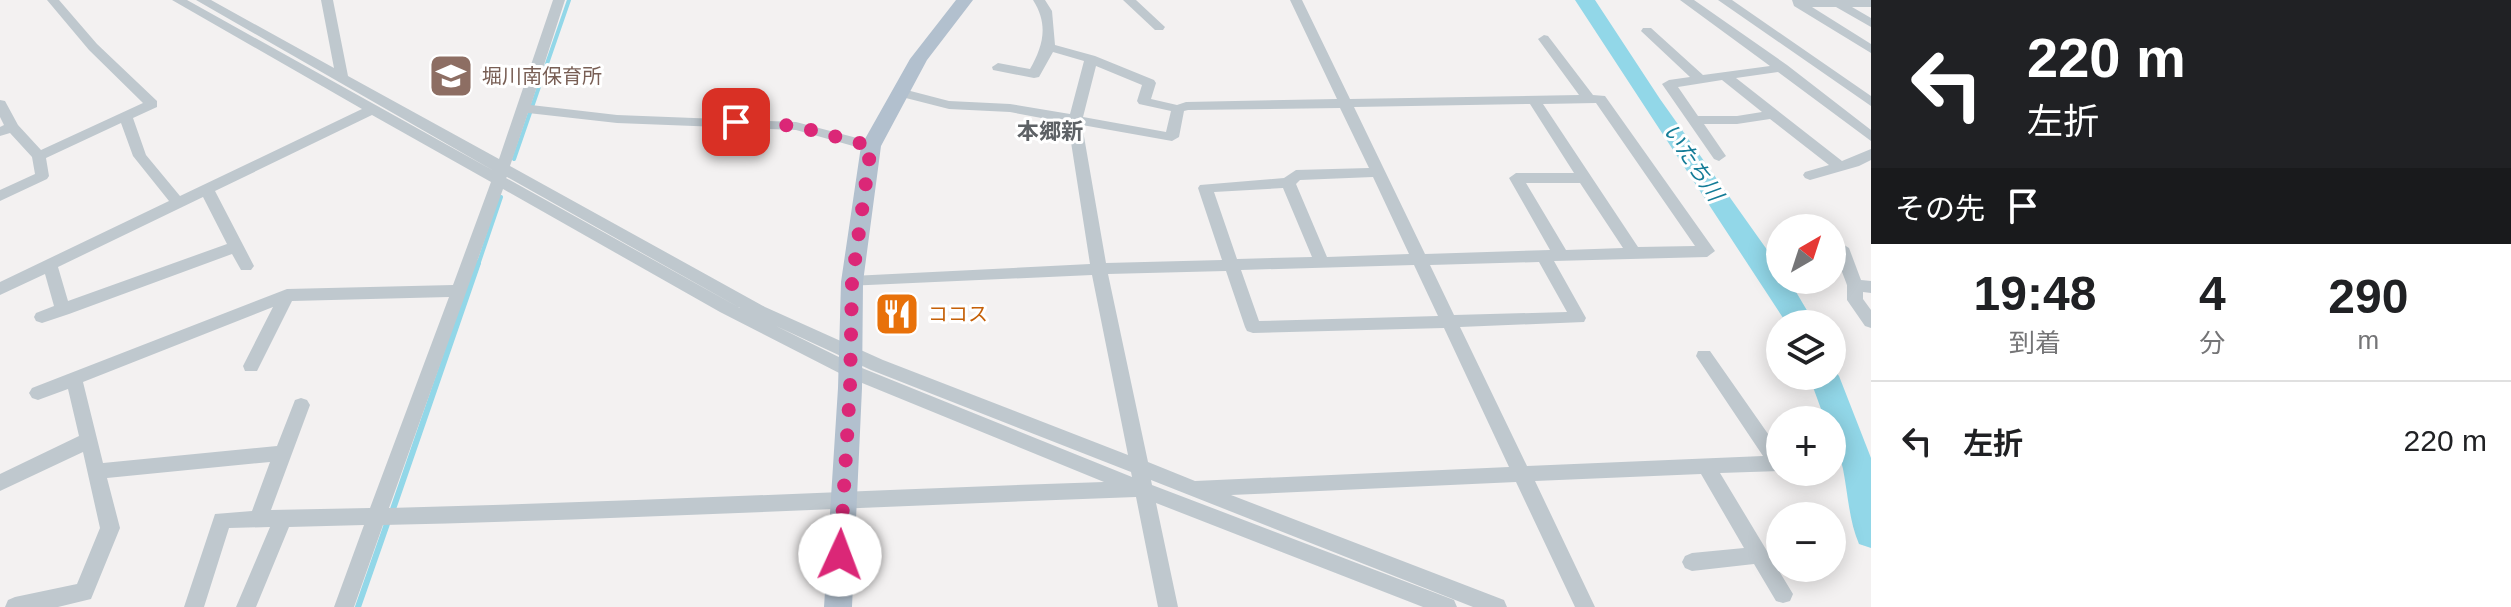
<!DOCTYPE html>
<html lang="ja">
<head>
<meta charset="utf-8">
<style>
	:root { --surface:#fff; --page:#f6f6f6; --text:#202124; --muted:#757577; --line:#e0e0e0 }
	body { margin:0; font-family:Arial,"Noto Sans JP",sans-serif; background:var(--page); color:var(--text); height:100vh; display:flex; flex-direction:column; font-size:30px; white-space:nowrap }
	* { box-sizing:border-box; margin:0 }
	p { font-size:26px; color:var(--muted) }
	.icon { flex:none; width:44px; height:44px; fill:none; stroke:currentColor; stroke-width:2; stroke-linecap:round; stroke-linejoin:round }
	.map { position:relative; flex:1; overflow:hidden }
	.sheet { display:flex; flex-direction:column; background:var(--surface); width:640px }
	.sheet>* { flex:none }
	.hud { background:#202124; color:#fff; overflow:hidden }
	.needle { width:52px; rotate:39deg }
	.controls { position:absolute; left:1766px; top:214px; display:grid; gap:16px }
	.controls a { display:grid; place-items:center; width:80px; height:80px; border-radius:50%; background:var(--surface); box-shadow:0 4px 20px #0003; font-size:40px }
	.pin { position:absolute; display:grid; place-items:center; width:68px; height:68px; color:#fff; margin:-34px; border-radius:16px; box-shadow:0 4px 12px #0006 }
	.me { position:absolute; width:88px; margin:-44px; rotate:2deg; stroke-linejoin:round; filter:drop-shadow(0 0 6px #0008) }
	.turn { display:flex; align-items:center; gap:28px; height:168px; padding:0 24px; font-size:36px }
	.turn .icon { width:104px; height:104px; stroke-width:2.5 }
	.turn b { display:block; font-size:56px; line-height:68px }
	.then { display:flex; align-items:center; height:76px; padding:0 24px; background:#0003; gap:16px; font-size:30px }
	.eta { display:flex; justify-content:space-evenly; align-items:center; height:136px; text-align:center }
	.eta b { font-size:48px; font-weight:800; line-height:56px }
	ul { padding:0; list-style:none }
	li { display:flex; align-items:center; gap:24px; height:120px; padding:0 24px; border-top:2px solid var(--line) }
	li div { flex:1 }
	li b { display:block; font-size:30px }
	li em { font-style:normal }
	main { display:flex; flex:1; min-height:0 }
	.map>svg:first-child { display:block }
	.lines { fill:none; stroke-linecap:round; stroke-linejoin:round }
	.stream-far1 { stroke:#92d7e8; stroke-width:4 }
	.stream { stroke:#92d7e8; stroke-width:6 }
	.river { fill:#92d7e8; fill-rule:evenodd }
	.minor { fill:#bfc8ce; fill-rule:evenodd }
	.major { fill:#b2c0ce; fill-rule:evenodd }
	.route { stroke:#db2777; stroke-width:14; stroke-dasharray:0 25.2 }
	.labels { text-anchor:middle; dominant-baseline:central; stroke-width:6; stroke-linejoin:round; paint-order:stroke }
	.education-label { font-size:20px; fill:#785e54; stroke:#fff; text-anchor:start }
	.food-label { font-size:20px; fill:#c56008; stroke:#fff; text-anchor:start }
	.neighbourhood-label { font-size:22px; font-weight:bold; fill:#5d6165; stroke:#fff }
	.water-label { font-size:22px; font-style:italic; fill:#147c97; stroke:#fff }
</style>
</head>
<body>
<main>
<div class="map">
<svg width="1871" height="607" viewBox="0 0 1871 607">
	<rect width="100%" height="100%" fill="#f3f1f1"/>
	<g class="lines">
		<path class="stream-far1" d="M514,159l55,-159
			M478,265l23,-68"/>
		<path class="stream" d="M392,512l86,-249
			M358,607l30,-86"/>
		<path class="river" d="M1575,0h20l65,99 120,169v12h9l26,44h-28z
			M1832,367l7,9 32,82v90l-12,-4c-10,-23 -11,-50 -16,-75 -4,-18 -11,-30 -11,-49h-7l-16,-44h23z"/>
		<path class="minor" d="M47,0h12l38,44 60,57v6l-24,11 13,37 34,41 182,-87 -190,-109h15l307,171 -298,-171h15l123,68 -13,-68h12l15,76 151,83 54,-159h12l-34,105 86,10 179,7 80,21 2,3 -7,5 -75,-21 -179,-7 -89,-10 -18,53 255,141 118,53 245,95 -36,-180 -246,11 -2,-4 8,-6 238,-12 -22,-141 -58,-11 -61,-3 -55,-14v-6l5,-1 50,13 61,3 60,10 14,-53 -31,-9 -14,25 -5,1 -41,-8 -1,-3 6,-4 32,6c13,-23 19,-44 3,-69h12l7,11 3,34 40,11 59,24 2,3 -5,16 26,6 9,-3 151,-3 -47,-99h12l48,99 229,-4 -41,-56 6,-4 4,1 45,59 12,1 110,155 -8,6 -153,4 32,57 -2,4 -124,5 67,139 236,-10 -67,-100 2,-5h12l70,100v20l-60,2 73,121 -3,7 -7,2 -7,-2 -22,-37 -62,7 -7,-3 -3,-6 3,-6 7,-3 52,-5 -43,-74 -166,7 60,126h-20l-59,-125 -285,13 273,105 3,7h-34l-322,-127 1,5 302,115 3,7h-34l-267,-104 22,104h-20l-22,-110c-251,9 -502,22 -753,28l-29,82h-20l30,-82 -75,2 -33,80h-20l34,-80 -41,1 -25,79h-20l31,-93 37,-3 18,-49 -163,16 13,50 -29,71 -33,8h-53l3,-7 7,-3 62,-13 23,-56 -17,-76 -83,39v-17l79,-38 -11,-47 -30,11 -6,-2 -3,-5 3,-5 255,-99 166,-4 38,-103 -119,-67 -157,76 39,75 -3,4h-10l-9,-16 -163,60 -27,9 -6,-2 -2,-4 2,-4 18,-7 -9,-32 -45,21v-13l169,-81 -36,-45 -12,-33 -75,35 3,18 -2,3 -47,22v-11l35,-16 -3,-17 -22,-24 -10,3v-9l4,-2 -4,-8v-17l5,1 13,24 23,25 102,-47 -54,-53zM1096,66l46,19 -5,16 2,3 32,7 -5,21 -83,-15zM1596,103l99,143 -57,1 -95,-143zM1530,104l44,69h-58l-7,5 41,72 -125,4 -71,-147zM1340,108l29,60 -73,2 -12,8 -84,7 -2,3 24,72 -116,3 -24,-138 90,16 7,-4 5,-26 4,-1zM507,177l233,131 -234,-130zM1373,177l36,77 -82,3 -31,-73 4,-4zM1526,183h54l43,65 -57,2zM1283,188l29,69 -75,2 -23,-67zM503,189l217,123 125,64 259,106c-238,8 -476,20 -715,26zM203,197l24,47 -159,57 -10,-34zM1539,262l28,50 -113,3 -24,-50zM1414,265l24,51 -179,5 -18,-51zM1226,271l19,56 2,4 6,2 191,-5 65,139 -314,14 -47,-19 -40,-188zM449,297l-79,211 -99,2 39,-105 -3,-5 -6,-2 -6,2 -18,46 -174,17 -20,-81 190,-75 -30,59 2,5h12l35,-70zM776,326l95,44 260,102 1,5 -275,-111z
			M1123,0h13l29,27 -2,3h-8z
			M1680,0h14l93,65 84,65v11l-93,-69 -42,6 106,83 29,-12v11l-12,6 -49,14 -5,-2 -2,-3 2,-3 24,-7 -59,-46 -33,5h-33l22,32 -7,5 -5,-2 -52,-75 7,-4 21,-3 -49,-46 2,-3h8l52,47 67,-9zM1722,80l40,32 -25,4h-39l-20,-29z
			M1718,0h14l139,96v10z
			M1792,0h79v7h-19l19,11v9l-35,-20h-24l59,37v9l-77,-47z
			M1841,243l8,5 12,32 10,1v12l-8,-1v7l8,11v18l-6,-2 -18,-26v-15l-14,-37z"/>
		<path class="major" d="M956,0h17l-46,60 -46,86 -18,136 -1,106 -10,219h-28l14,-219 3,-106 20,-136 49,-87z"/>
	</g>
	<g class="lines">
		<path class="route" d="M736,122l60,4 75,20 -19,136 -2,106 -10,167"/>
	</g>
	<defs>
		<g id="school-square" transform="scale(2.3)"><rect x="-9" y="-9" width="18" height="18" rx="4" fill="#8d6e63" stroke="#fff"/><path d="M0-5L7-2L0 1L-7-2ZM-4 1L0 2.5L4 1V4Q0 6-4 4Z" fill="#fff"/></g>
		<g id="restaurant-square" transform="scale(2.3)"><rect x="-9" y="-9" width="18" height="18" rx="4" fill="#e8710a" stroke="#fff"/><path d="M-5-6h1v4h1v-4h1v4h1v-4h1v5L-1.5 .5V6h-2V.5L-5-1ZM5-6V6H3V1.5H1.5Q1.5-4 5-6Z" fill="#fff"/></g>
	</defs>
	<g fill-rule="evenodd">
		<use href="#school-square" x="451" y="76"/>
		<use href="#restaurant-square" x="897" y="314"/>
	</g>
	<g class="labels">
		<g class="education-label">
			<text x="482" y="76">堀川南保育所</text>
		</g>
		<g class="food-label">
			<text x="928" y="314">ココス</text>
		</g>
		<g class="neighbourhood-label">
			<text x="1050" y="131">本郷新</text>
		</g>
		<g class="water-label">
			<text transform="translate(1693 162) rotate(56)">いたち川</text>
		</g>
	</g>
</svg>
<div class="controls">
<a><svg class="needle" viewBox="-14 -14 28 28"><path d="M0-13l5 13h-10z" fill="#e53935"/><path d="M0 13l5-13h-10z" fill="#757577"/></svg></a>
<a><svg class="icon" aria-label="layers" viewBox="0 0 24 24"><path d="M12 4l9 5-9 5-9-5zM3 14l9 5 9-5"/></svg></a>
<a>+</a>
<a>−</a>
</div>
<div class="pin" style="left:736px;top:122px;background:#d93025"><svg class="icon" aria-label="arrive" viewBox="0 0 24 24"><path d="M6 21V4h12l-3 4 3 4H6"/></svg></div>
<svg class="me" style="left:840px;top:555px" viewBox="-20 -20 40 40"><circle r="19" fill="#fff"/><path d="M0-13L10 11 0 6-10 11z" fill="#db2777"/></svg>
</div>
<section class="sheet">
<div class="hud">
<div class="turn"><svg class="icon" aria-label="left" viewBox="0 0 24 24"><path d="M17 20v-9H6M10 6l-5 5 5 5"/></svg><div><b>220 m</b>左折</div></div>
<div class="then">その先<svg class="icon" aria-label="arrive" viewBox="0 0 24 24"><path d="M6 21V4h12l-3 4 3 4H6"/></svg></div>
</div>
<div class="eta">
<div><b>19:48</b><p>到着</p></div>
<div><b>4</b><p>分</p></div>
<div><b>290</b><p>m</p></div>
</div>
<ul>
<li><svg class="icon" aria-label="left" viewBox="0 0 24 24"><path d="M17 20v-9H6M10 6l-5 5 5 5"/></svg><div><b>左折</b></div><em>220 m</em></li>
</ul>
</section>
</main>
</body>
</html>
